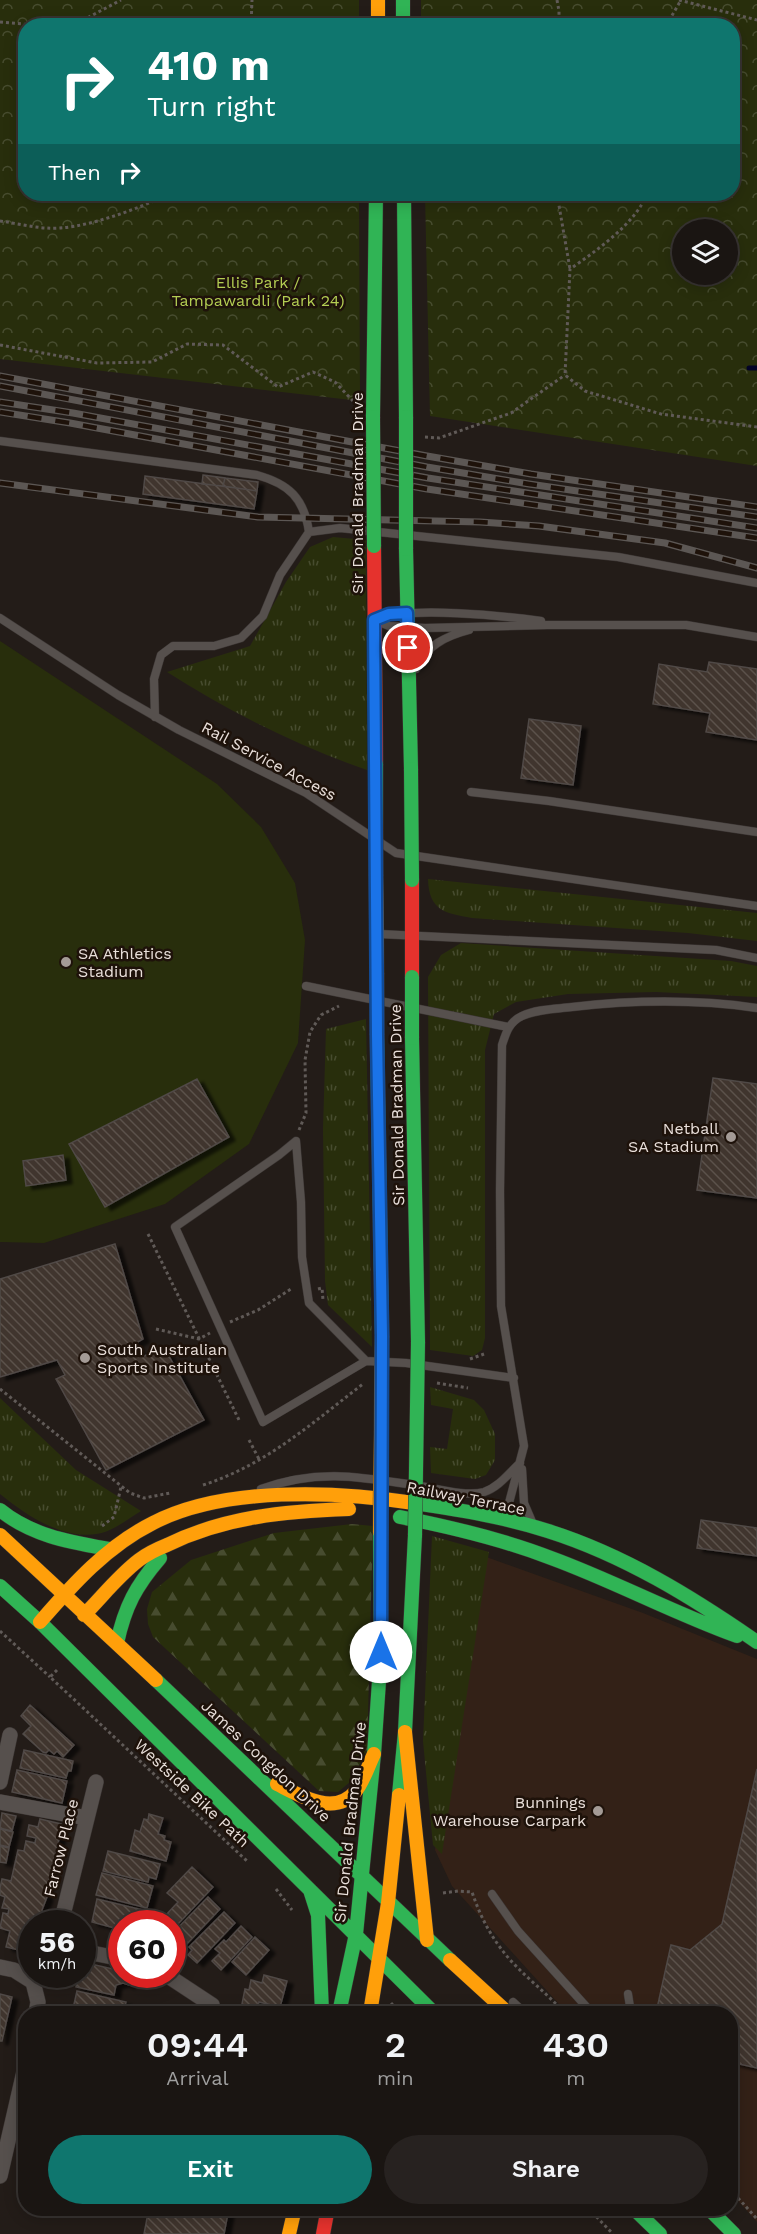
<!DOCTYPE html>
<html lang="en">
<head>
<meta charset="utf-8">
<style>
	:root { --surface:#1a1512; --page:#272220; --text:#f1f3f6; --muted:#9f9f9f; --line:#383432; --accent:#0f766e }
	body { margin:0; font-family:"Work Sans",sans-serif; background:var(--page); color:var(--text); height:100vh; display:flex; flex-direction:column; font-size:22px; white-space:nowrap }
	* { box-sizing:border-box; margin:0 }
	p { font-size:20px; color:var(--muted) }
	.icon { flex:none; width:33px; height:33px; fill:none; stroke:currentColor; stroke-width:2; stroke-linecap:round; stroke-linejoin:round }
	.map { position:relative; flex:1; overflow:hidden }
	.side { position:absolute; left:18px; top:2006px; width:720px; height:210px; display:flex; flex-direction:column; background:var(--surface); border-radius:24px; box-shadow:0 3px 15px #0003,0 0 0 2px var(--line) }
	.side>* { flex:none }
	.banner { position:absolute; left:18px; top:18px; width:722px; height:183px; border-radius:24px; box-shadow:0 3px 15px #0003,0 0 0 2px var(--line); background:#0f766e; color:#fff; overflow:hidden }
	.buttons { position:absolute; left:672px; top:219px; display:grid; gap:12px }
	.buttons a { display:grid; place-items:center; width:66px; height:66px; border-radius:50%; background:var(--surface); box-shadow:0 3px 15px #0003,0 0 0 2px var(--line); font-size:30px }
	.speed { position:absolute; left:18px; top:1910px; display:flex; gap:12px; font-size:30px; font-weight:700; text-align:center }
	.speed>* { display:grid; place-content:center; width:78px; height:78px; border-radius:50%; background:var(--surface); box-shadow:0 3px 15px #0003,0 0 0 2px var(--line); line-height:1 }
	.speed small { font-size:15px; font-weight:400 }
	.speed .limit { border:9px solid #d22; background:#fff; color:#111 }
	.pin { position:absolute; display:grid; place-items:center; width:51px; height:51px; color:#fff; margin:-26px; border:3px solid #fff; border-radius:50%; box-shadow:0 2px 6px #0007 }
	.me { position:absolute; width:66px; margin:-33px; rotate:0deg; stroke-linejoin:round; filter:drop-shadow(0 0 4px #0008) }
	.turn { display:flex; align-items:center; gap:21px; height:126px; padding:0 30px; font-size:27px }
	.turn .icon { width:78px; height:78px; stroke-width:2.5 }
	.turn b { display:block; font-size:42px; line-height:51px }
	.then { display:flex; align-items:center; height:57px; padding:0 30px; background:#0003; gap:12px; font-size:22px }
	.eta { display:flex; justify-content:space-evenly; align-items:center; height:102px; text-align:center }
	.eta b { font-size:36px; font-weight:600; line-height:42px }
	.button { display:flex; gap:12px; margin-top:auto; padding:12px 30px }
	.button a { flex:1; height:69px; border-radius:36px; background:var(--accent); color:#fff; font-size:24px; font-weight:600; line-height:69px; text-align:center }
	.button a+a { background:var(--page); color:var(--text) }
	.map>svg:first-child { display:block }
	.built { fill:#332117 }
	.grass { fill:url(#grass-tufts) }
	.forest { fill:url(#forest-firs) }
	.park { fill:url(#park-crowns); fill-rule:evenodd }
	.pitch { fill:#282e0c }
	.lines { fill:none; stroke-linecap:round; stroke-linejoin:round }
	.stream { stroke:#030327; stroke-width:5 }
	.building { fill:url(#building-back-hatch); stroke:#504946; stroke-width:1.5; filter:url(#shadow) }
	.lane-casing { stroke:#3c3634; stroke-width:9 }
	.street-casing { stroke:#3c3634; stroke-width:16 }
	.fast-casing { stroke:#3c3634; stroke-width:15 }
	.slow-casing { stroke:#3c3634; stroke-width:15 }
	.jam-casing { stroke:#3c3634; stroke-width:15 }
	.path { stroke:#605a57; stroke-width:3; stroke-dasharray:3 3; stroke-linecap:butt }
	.lane { stroke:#56504d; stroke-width:8 }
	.street { stroke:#56504d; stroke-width:15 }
	.fast { stroke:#30b455; stroke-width:14 }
	.slow { stroke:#ff9f0a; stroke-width:14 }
	.jam { stroke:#e5322d; stroke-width:14 }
	.rail-casing { stroke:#5c5754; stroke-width:7 }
	.rail { stroke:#1e120a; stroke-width:4.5; stroke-dasharray:14; stroke-linecap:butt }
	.fast-bridge-casing { stroke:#3c3634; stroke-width:15; stroke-linecap:butt }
	.slow-bridge-casing { stroke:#3c3634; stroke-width:15; stroke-linecap:butt }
	.fast-bridge { stroke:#30b455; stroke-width:14 }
	.slow-bridge { stroke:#ff9f0a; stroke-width:14 }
	.route-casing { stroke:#114b97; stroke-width:15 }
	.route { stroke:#1a73e8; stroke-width:10 }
	.poi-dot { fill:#a49b96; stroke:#1e120a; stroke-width:2 }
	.labels { text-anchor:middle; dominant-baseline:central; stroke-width:5; stroke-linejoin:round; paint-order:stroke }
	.park-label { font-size:16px; fill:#b4ce53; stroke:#1e120a }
	.street-label { font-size:16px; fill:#e9dfda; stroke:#1e120a }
	.poi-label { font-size:16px; fill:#e9dfda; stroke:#1e120a; text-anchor:start }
</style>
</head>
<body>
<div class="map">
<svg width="757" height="2234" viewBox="0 0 757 2234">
	<defs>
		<pattern id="grass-tufts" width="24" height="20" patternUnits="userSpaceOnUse" patternTransform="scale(1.5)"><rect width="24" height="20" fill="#282e0c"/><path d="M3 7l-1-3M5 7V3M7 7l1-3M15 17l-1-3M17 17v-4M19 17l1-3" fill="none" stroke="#474c2f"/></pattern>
		<pattern id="forest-firs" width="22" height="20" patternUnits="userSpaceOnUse" patternTransform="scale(1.5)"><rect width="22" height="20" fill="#282e0c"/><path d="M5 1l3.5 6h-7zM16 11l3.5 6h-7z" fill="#474c2f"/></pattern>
		<pattern id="park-crowns" width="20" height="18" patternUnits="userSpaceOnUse" patternTransform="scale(1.5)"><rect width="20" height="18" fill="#282e0c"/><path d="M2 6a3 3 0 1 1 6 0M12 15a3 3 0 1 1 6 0" fill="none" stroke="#474c2f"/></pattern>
		<pattern id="building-back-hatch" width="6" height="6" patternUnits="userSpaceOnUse" patternTransform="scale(1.5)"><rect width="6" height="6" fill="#3f342d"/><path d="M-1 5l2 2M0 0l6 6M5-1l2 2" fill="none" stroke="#5b514b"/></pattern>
		<filter id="shadow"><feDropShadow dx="6" dy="3.5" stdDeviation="1.5" flood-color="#0009"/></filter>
	</defs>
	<rect width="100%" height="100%" fill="#231c18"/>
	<path class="built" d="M478,1554l165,59 114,46v563l-26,-29 -1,-180h-163l-115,-127 -17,-36z"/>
	<path class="grass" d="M333,537l33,3 1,230c-70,-24 -137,-58 -200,-98l83,-26 36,-64 24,-35z
		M428,879l329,34v28l-69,-8 -216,-15c-27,-5 -43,-7 -44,-39z
		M461,943l270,18 26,5v31l-101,-5 -88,2 -52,8 -22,12 -9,36v288l-3,12 -9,6 -43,-6 -2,-373 13,-22z
		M366,1019l6,328 -44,-42 -3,-24 -2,-152 3,-100z
		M430,1387l44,13 10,10 11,24v26l-9,15 -11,4 -44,-6 -1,-26 17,2 6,-40 -22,-4z
		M0,1398l76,72 65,41c-13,8 -29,21 -45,23 -35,5 -70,-19 -96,-40z
		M432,1536l57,16 -47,302 -9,-9 -10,-104z"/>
	<path class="forest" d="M352,1524l21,2 -6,225 -17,31 -12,10 -19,-1 -166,-154 -5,-13 -1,-15 5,-17 39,-32 83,-27z"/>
	<path class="park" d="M0,0h359v25l-333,1v168h333l1,207 -360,-42z
		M421,0h336v466l-327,-50 -5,-222h307v-168l-311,-1zM682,230h46v44h-46z"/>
	<path class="pitch" d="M0,641l217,143 44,43 34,56 10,57 -7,103 -49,101 -84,60 -121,39 -44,-1z"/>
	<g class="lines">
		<path class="stream" d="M749,368h8"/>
	</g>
	<path class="building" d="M203,475l22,3 -2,8 -21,-2z
		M145,476l112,15 -3,18 -111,-15z
		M225,478l33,4 -1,9 -34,-5z
		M709,662l48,7v71l-51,-8 4,-19 -57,-9 6,-40 48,8z
		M529,719l52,7 -8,59 -52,-7z
		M713,1078l44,6v114l-60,-8z
		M197,1079l32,58 -124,70 -36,-63z
		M63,1155l3,25 -40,6 -3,-25z
		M115,1244l28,95 -7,4 5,14 24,-8 39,71 -98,50 -50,-91 9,-4 -8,-15 -57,17v-98z
		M701,1520l56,8v28l-60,-8z
		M30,1705l44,40 -11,12 -6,-6 -3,3 -5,-4 -3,3 -3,-1 -20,-18 8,-8 -10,-10z
		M24,1750l49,11 -2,10h-3l-2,7 -46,-10z
		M757,1769v299l-27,-6v-49h-74l15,-68 19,5 32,-26z
		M17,1770l50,11 -5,22 -50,-11z
		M2,1813l14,3 -4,15 -12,-3z
		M149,1814l14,4 -5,16 7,2 -1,4 7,2 -5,19 -36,-10 5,-21 5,2 4,-13 4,1z
		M40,1819l21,5 1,3 -17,68 2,2 -5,13v8l-3,5h-7v30l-26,-6 4,-16 -10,-3 3,-15 5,1 1,-5 -7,-1 3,-11 -5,-2v-7l2,-9 9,2 7,-31 6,1 2,-10 9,2 1,-5 -9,-2 2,-11 9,2z
		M0,1829l13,3 -4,15 -9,-2z
		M0,1846l9,2 -3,15 -6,-1z
		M108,1851l52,13 -4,15 -7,-2 -1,5 -45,-11z
		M192,1867l21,20 -36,38 -11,-10 12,-13 -11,-9z
		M102,1873l51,13 -6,22 -51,-13z
		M208,1897l12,12 -36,38 -12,-13z
		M97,1899l46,11 -3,13h-18v7l-30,-8z
		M224,1912l11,11 -38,40 -9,-8 4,-5 -3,-3z
		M241,1926l11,11 -31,33 -9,-9 8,-8 -5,-4 9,-9 2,2z
		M255,1937l14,13 -23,25 -14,-13z
		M82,1962l40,9v3h10l-3,11 -6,-2 -7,2 -2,10 -38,-8 2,-9 -3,-1 1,-3h6z
		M264,1975l23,6 -7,26 -21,-5 -2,6 -15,-4 3,-15 4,1 2,-10 11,3z
		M77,1991l49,11 -1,4 5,7h-58z
		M0,1994l12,3 -10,44h-2z
		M149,2208h80l-5,26h-80z"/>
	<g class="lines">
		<g class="lane-casing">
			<path id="lane" d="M0,441l257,34c32,9 47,23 52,57
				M0,618l118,77 61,35 127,63 90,60 361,53
				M378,619c31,-13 126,-3 163,2
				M377,621l12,5 36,2 123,-3h138l71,12
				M416,669c9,-23 30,-33 53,-39
				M155,717l-1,-38 7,-24 12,-9h41l27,-8 22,-22 17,-41 29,-43 31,-4 278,29 139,26
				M471,792l78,9 208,31
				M379,934l337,16 41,8
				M306,986l202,41
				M366,1361l-57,-58 -7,-46 -1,-55 -5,-61 -17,14 -104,72 88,195 103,-61 40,2 108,15
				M522,1469l2,34 9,21
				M261,1489c57,-21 101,-12 159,-3 19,3 46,11 64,6 15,-5 25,-19 36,-29
				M505,1518l19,-72 -23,-140 -1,-115 2,-146c4,-12 7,-23 20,-29 15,-7 34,-7 50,-9 62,-7 123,-8 185,1
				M492,1894l26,37 74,82
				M628,1994l3,19
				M513,2002l12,11"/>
		</g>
		<g class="street-casing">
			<path id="street" d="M0,1782l10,-47
				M0,1802l87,16
				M61,1923l35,-141
				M82,1951l40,8
				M0,1967l14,3 19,12 5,20 -2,11
				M165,1974l47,31 -2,8
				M0,2176l26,-113"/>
		</g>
		<g class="fast-casing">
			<path id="fast" d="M403,0v26
				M404,194l2,223
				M373,417l3,-223
				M406,549l5,220
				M377,1035l5,301
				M412,1038l6,304
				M414,1503c45,7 91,14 134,28 76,24 144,66 209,111
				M0,1510c32,26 70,32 109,39
				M400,1517c51,10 102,22 151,41 63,23 122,55 186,78
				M0,1586l40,36 394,391
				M117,1643c8,-37 19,-57 43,-85
				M156,1680l294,280
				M399,1795l6,-63 10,-197
				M310,1890l8,25 4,98
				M339,2013l17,-79 18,-180 7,-102 -1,-120
				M633,2208l27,26
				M708,2208l26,26"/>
		</g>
		<g class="slow-casing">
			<path id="slow" d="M378,0v26
				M376,876l1,97
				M0,1535l156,145
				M84,1615c18,-18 34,-39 55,-55 8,-6 18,-11 28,-15 57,-28 119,-34 182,-36
				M40,1622c33,-38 67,-76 113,-99 71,-37 184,-32 261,-20
				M405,1732l22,208
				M277,1784c22,11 57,33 78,8 9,-11 13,-26 19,-38
				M450,1960l58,53
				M370,2013l18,-110 11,-108
				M289,2234l6,-26"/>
		</g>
		<g class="jam-casing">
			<path id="jam" d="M374,546l2,218
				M412,880v97
				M323,2234l5,-26"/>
		</g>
		<path class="path" d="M557,0l2,11v15
			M679,0l78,20
			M0,22l45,4
			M72,26l49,-26
			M251,26l1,-26
			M666,26l15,-26
			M557,194l13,75
			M647,194c-12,30 -51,57 -77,75l-5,106 20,16 76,23 96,13
			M0,221c15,2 30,6 46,7 34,3 92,-19 123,-34
			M0,345l97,18 55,-1 35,-18 36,1 55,42 35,-15 22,10 18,19
			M425,437l14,1 72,-25 54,-38
			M299,1130l7,-17 -1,-53 5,-28 11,-17 18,-9
			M148,1234l92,188
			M318,1289l4,-1 1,12
			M230,1322l28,-12 33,-21
			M156,1329l43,10 11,-6
			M470,1359l14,-5
			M437,1383l31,5
			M0,1389l130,104 14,5 26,-5
			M249,1440l11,21
			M203,1485c63,-20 109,-62 160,-101
			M102,1526l12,-9 7,-30
			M0,1631l50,46
			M57,1670l-7,7 198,185
			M276,1889l16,21
			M443,1893l15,-2 14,1c9,27 22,51 42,72 16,17 35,31 50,49
			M391,2003l9,10
			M225,2008l25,5
			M730,2189l27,30
			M588,2208l25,26"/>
		<use href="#lane" class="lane"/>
		<use href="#street" class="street"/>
		<use href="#fast" class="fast"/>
		<use href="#slow" class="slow"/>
		<use href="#jam" class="jam"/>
		<g class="rail-casing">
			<path id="rail" d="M0,376l427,80 104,18 226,33
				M0,386l427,81 102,17 228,33
				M0,402l73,11 355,65 329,50
				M0,412l70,11 357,66 330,49
				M0,483l258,34 222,5 59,4 126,17 92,25"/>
		</g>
		<use href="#rail" class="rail"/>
		<g class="fast-bridge-casing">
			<path id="fast-bridge" d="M373,417l1,129
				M406,417v132
				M376,764v112
				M411,769l1,111
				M377,973v62
				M412,977v61
				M415,1535l3,-193"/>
		</g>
		<g class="slow-bridge-casing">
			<path id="slow-bridge" d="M380,1532l2,-196"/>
		</g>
		<use href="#fast-bridge" class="fast-bridge"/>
		<use href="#slow-bridge" class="slow-bridge"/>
	</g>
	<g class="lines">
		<g class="route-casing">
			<path id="route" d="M381,1652l1,-316 -5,-301 -3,-415 15,-6 18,-1 1,35"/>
		</g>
		<use href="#route" class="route"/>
	</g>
	<g class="poi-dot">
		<circle cx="66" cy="962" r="6"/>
		<circle cx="731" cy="1137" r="6"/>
		<circle cx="85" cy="1358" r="6"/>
		<circle cx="598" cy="1811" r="6"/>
	</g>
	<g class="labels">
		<g class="park-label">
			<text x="258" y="282">Ellis Park /<tspan x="258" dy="18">Tampawardli (Park 24)</tspan></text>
		</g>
		<g class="street-label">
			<text transform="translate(357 493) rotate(-90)">Sir Donald Bradman Drive</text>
			<text transform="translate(269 761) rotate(28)">Rail Service Access</text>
			<text transform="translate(397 1105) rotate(-91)">Sir Donald Bradman Drive</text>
			<text transform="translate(466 1498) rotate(11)">Railway Terrace</text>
			<text transform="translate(266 1761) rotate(43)">James Congdon Drive</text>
			<text transform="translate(192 1793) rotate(43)">Westside Bike Path</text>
			<text transform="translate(350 1822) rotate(-84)">Sir Donald Bradman Drive</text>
			<text transform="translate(61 1848) rotate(-76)">Farrow Place</text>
		</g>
		<g class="poi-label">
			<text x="78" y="953">SA Athletics<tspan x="78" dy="18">Stadium</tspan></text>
			<text x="719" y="1128" text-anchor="end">Netball<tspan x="719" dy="18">SA Stadium</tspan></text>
			<text x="97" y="1349">South Australian<tspan x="97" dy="18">Sports Institute</tspan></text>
			<text x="586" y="1802" text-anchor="end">Bunnings<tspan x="586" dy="18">Warehouse Carpark</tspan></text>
		</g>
	</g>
</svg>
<div class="buttons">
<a><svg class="icon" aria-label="layers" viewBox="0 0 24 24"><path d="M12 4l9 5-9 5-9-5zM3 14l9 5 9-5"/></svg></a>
</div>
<div class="speed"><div>56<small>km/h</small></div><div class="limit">60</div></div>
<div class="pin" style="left:408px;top:648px;background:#d93025"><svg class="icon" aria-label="arrive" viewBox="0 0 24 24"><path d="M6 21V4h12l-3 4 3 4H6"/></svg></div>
<svg class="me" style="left:381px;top:1652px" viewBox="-20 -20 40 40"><circle r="19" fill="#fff"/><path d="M0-13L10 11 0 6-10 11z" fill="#1a73e8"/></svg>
<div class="banner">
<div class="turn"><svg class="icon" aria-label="right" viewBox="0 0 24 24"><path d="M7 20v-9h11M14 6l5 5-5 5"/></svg><div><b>410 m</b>Turn right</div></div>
<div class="then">Then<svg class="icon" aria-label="right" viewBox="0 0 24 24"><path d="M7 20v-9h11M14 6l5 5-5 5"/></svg></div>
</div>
<section class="side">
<div class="eta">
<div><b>09:44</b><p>Arrival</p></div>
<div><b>2</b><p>min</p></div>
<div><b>430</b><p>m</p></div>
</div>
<div class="button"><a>Exit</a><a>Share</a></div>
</section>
</div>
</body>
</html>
